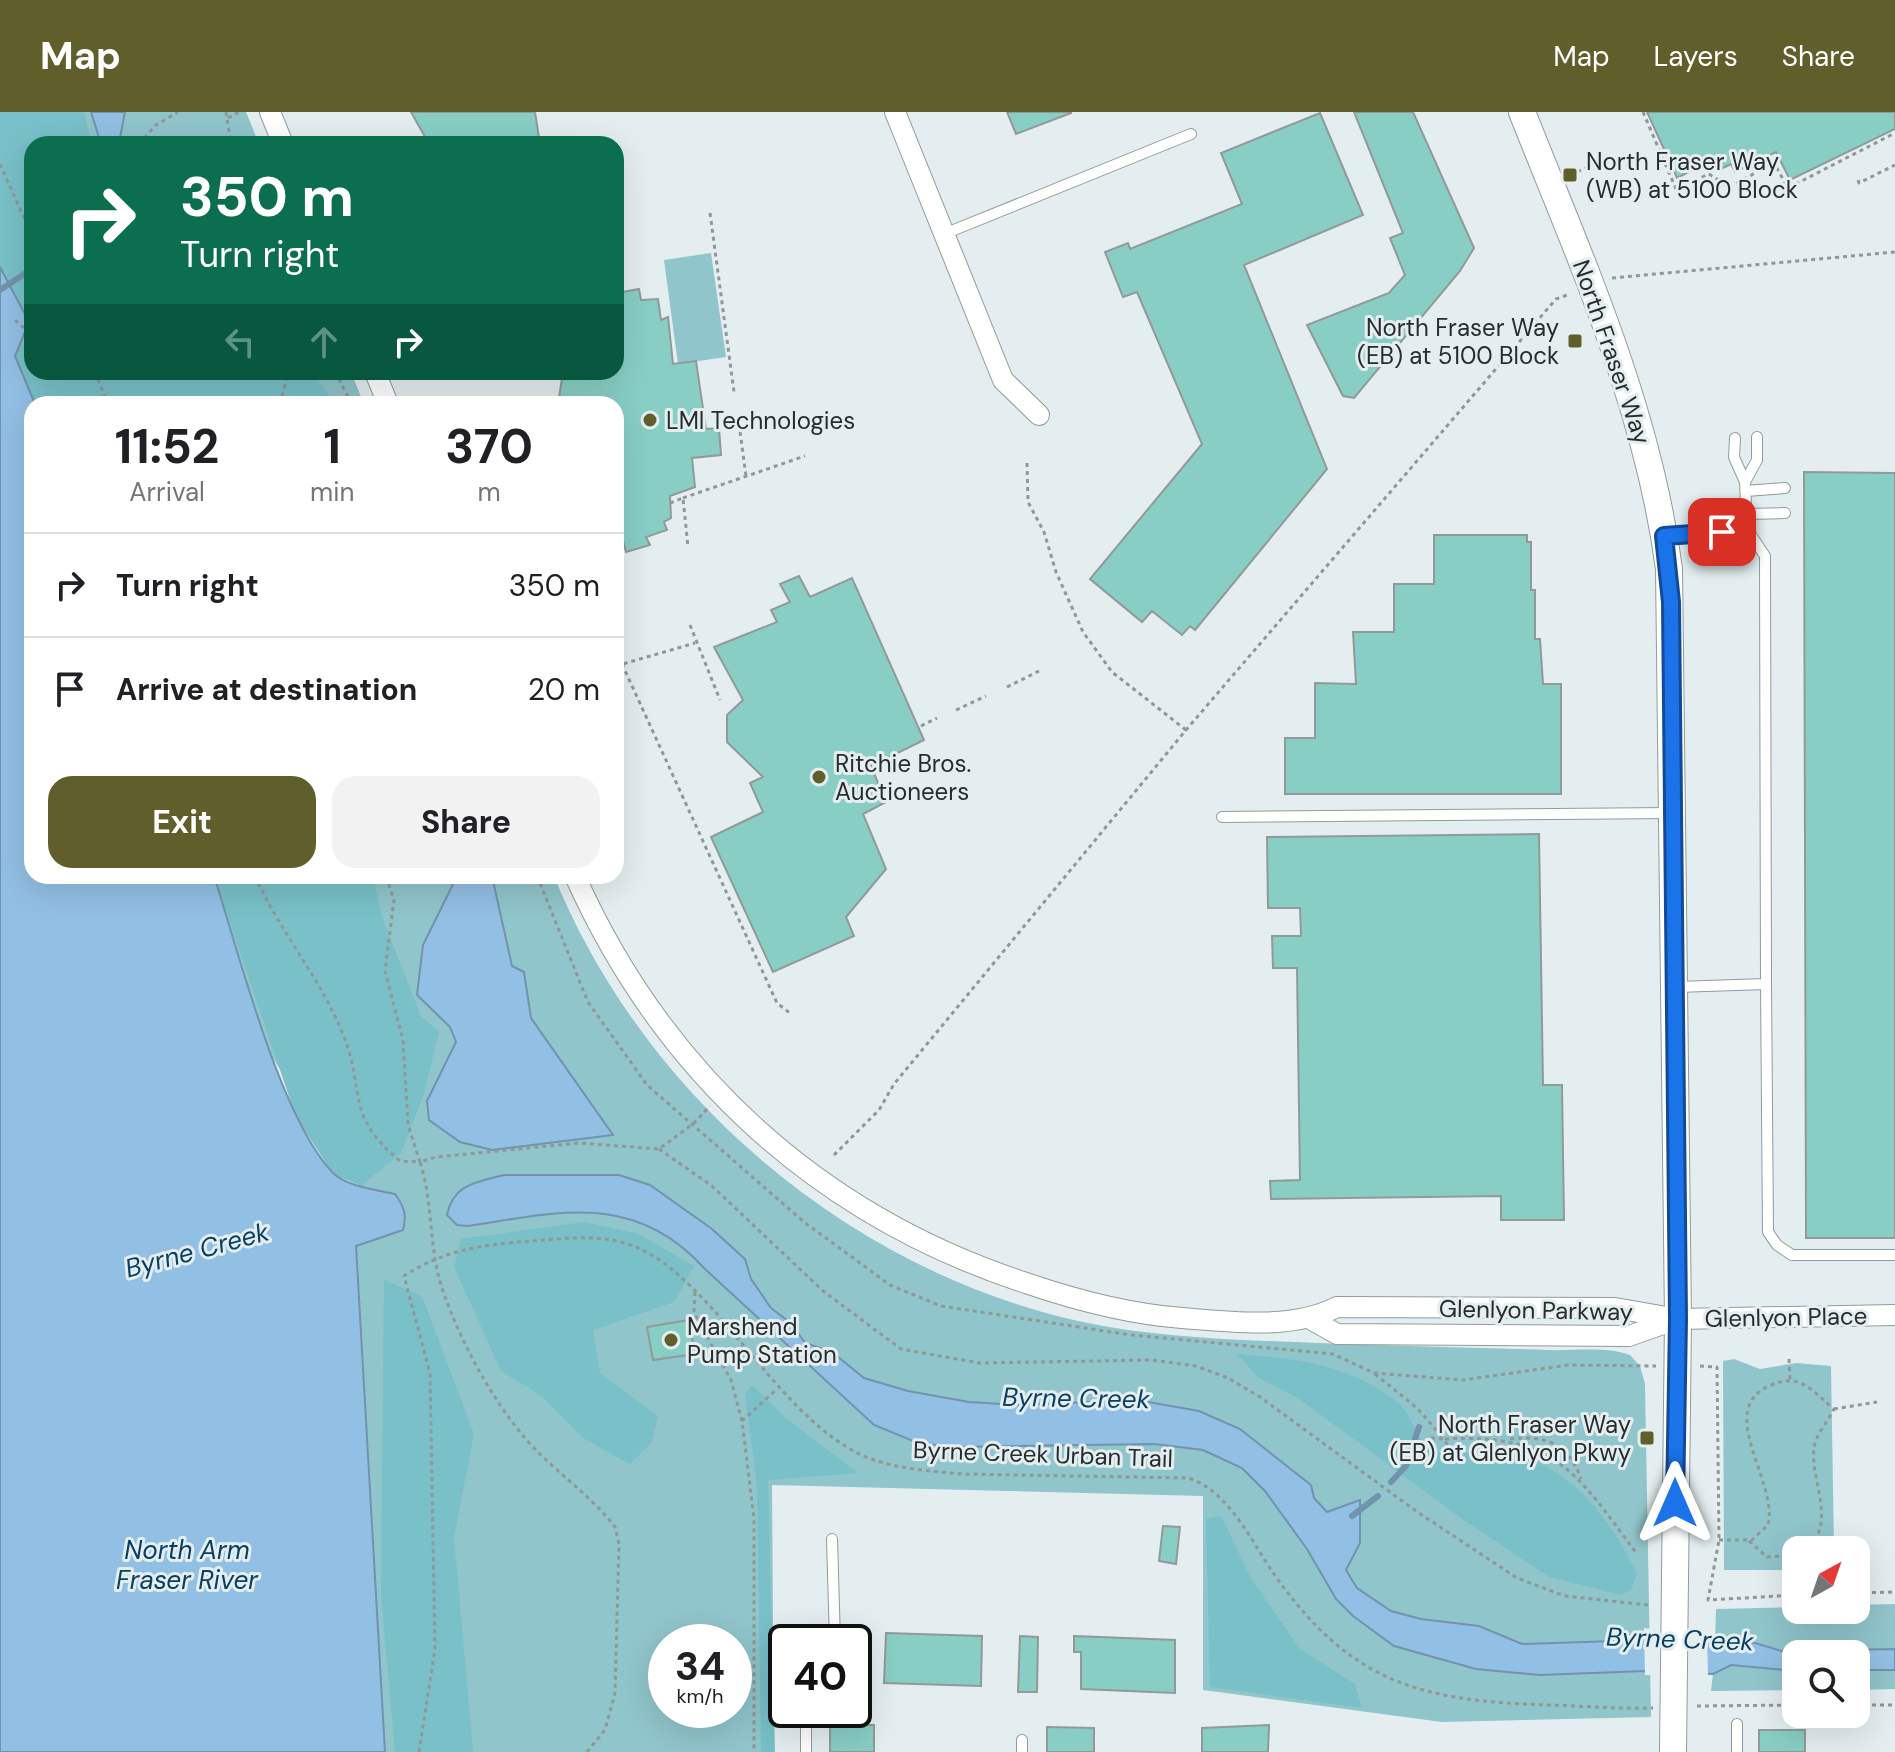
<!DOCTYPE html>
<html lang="en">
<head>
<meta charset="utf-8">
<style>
	:root { --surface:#fff; --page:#f2f2f2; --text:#202124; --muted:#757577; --line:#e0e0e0; --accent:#605e2b }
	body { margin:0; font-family:"DM Sans",sans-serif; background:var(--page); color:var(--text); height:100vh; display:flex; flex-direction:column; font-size:30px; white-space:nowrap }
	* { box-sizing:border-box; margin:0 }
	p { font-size:26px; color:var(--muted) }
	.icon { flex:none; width:44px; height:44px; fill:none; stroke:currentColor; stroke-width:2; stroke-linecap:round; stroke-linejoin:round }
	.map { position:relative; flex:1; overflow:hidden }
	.panel { position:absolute; left:24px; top:284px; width:600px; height:488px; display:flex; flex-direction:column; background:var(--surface); border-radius:24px; box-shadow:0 8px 32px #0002 }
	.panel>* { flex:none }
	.hud { position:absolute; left:24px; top:24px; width:600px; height:244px; border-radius:24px; box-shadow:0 8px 32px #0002; background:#0b6e4f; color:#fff; overflow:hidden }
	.needle { width:52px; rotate:40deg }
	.buttons { position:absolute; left:1782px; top:1424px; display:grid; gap:16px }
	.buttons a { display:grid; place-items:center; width:88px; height:88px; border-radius:16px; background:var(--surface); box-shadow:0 8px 32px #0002; font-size:40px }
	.speed { position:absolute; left:648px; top:1512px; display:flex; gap:16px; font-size:40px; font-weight:700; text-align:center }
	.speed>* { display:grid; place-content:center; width:104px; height:104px; border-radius:50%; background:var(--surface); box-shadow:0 8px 32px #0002; line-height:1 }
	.speed small { font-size:20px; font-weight:400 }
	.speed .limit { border:4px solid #111; border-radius:12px; background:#fff; color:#111 }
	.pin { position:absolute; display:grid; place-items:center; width:68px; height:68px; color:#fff; margin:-34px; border-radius:16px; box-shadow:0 4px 12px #0006 }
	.me { position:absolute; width:88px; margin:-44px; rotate:0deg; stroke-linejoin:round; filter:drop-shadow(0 0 6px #0008) }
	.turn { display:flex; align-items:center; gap:28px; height:168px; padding:0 24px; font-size:36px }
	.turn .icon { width:104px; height:104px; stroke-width:2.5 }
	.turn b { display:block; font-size:56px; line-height:68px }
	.lanes { display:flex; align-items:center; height:76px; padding:0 24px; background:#0003; justify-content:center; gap:40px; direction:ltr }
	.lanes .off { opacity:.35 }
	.eta { display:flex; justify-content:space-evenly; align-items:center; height:136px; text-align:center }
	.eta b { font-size:48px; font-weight:700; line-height:56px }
	.cta { display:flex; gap:16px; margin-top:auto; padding:16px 24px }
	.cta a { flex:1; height:92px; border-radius:24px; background:var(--accent); color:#fff; font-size:32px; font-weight:700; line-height:92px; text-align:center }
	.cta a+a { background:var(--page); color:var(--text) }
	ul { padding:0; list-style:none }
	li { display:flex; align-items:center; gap:24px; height:104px; padding:0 24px; border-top:2px solid var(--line) }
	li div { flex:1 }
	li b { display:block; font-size:30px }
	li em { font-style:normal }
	header { display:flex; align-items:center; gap:48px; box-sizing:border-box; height:112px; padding:0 40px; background:var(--accent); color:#fff }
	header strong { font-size:38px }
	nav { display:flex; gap:44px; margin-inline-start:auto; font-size:28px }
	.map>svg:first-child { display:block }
	.green { fill:#90c5cb; fill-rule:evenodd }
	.forest { fill:#79c0c8 }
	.water { fill:#92bfe4; stroke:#7293ad; stroke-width:2 }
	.pier { fill:#e4eef0 }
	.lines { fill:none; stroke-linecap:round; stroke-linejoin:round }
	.stream { stroke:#7293ad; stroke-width:6 }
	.building { fill:#88cec5; stroke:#919a99; stroke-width:2 }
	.service-casing { stroke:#919b9c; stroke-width:12 }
	.minor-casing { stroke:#919b9c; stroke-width:22 }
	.tertiary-casing { stroke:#919b9c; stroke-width:28 }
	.path { stroke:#909798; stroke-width:3; stroke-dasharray:4 4; stroke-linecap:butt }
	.service { stroke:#fff; stroke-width:10 }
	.minor { stroke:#fff; stroke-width:20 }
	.tertiary { stroke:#fff; stroke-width:26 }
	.route-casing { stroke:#114b97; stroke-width:20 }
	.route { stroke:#1a73e8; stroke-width:14 }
	.poi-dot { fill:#605e2b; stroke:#e4eef0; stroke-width:3 }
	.labels { text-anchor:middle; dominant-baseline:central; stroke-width:6; stroke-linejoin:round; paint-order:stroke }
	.poi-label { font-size:24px; fill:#282c2c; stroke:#e4eef0; text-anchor:start }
	.street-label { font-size:24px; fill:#282c2c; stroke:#e4eef0 }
	.water-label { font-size:26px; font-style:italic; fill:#083f62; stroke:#e4eef0 }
</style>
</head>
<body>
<header>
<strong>Map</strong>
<nav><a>Map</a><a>Layers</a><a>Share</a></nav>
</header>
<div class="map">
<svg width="1895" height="1640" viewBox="0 0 1895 1640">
	<rect width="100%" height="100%" fill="#e4eef0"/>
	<path class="green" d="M0,0h246l13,32h-227v228h319l13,32h-332l-32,-101z
		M711,141l15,104 -48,7 -14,-104z
		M148,764h406c89,219 293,393 524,445 87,19 177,19 266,23 68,2 136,4 204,6 25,1 58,-4 82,5l10,11 5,18 6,333 -209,5 -239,-32v-194l-431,-11 2,267h-443l-4,-163 33,-403zM666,1530h68v68h-68z
		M1734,1247l26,10 36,-6 35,3 3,184h-38v20h-72l-1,-209z
		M1895,1492v45l-6,2 -45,-1 -35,-5 -21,8 -33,-10 -40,-2 1,-32 80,-2v3h60v-5z
		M1731,1553l65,6v19l-85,1 2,-17z
		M1856,1558h39v19l-39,1z"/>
	<path class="forest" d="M0,0h84l8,32h-60v228h280l23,32h-300l-20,-48 -7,-72 -8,-17z
		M214,764h159l9,41 39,99 18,16 -16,65 -22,56 -40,33 -28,-12 -37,-57z
		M584,1110l55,12 55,32 -20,36 -81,28 7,43 58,43 -6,26 -22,22 -44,-24 -46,-45 -39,-24 -47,-104 7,-28z
		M384,1168l38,16 52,138 -20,103 19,215h-78l-14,-157z
		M1237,1242c60,5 110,9 160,48 14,10 17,34 31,44 21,16 41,4 64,3 10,0 20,5 29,7 56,17 92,68 116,118l-6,16 -10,5 -72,-18 -84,-56 -167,-123 -39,-20z
		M752,1273l35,34 71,54 -90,7 7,272h-14l-4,-266 -12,-92z
		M1221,1404l31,64 48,69 55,35 7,24 -152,-21 -4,-168z"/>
	<path class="water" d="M91,0h34l-5,26 -19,6z
		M0,155l29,55 -14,34 20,48h-3v472h182c25,77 65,239 118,296 13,14 44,18 63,22 9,12 12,21 8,36l-47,16 29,506h-385z
		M457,764h35l20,90 12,6 7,46 82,117 -121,15 -32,-8 -31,-22 -2,-19 29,-59 -6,-15 -33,-32 6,-50z
		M504,1063h115l31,10 62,44 33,30 6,20 20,29 21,16 13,19 27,9 32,26 44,13 61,11 51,3 117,-5 62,11 41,18 71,56 3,13 13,14 33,-12v43l-14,27 11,18 34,23 30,8 58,7 43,18 94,-3 22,-9 117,11 33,10 21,-8 35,5 51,-1v21h-39v-16h-60v17l-65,-6 -18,9 -67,-3 -106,4 -64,-6 -82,-23 -41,-30 -17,-17 -29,-50 -42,-58 -23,-23 -39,-18 -49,-6 -200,3 -36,-4 -44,-18 -169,-156c-70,-78 -146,-57 -237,-43l-11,-1 -10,-10c6,-31 30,-33 57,-40z"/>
	<path class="pier" d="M1644,1516l63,8 1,42 -63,-3z"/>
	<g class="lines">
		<path class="stream" d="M0,178l32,-21
			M1391,1370l15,-16 13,-39
			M1352,1404l26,-20"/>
	</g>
	<path class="building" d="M411,0h124l5,32h-48l-1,-6 -27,6h-35z
		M1007,0h64v1l-55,21z
		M1354,0h59l61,136 -14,23 -106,127 -11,-2 -36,-71 82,-32 16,-18 -15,-37 13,-5z
		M1647,0h248v17l-105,51 -14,-28 -41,20 -4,-8 -10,5 -14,-6 -30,15z
		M1320,1l43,102 -119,50 83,204 -132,161 -5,-4 -8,9 -30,-24 -10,11 -52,-43 112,-135 -65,-152 -14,5 -18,-45 23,-9 2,6 112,-45 -21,-51z
		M639,177l2,11 17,-1 3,21 7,-3 5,47 23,-3 10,68 13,-1 2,27 -29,3 3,29 -25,9 1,22 -7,4 3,8 -21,7 4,8 -24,7 -4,-15 -6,3v-136h-58l5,-32h53v-79z
		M1804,360l91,1v765h-89z
		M1434,423h93v7h4v48h4v49h5l3,45h18v110h-276v-56h30v-55l41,1 -3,-52h41v-48h40z
		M799,464l11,21 42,-19 72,162 -53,26 15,36 -23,12 23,55 -40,48 8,19 -81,36 -62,-135 52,-25 -13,-29 13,-6 -36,-35v-27l16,-15 -29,-53 63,-25 -6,-12 19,-8 -10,-18z
		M1539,722l4,251h19l2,135h-63v-24l-230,3 -1,-18 30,-1 -3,-212h-24l-1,-32h29l-1,-28h-32l-1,-71z
		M689,1208l6,34 -42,6 -6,-33z
		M1163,1414l17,1 -4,37 -17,-3z
		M886,1521l96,3 -1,50 -97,-3z
		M1020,1524l18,1 -1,55h-19z
		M1074,1524l101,4v53l-94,-4v-37h-7z
		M830,1613h44v27h-44z
		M1269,1613l-1,27h-66v-24z
		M1047,1615l47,1v24h-47z
		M1759,1618h46v22h-46z"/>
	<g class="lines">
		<g class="service-casing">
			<path id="service" d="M944,122l247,-100
				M1735,326l-1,19 11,25 12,-22v-23
				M1745,370l2,47
				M1746,379l39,-3
				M1748,402l37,-1
				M1666,424l81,-7 18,27 1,428 -90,3
				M1222,705l450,-4
				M1766,872l2,248 9,13 15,10h103
				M832,1427l3,103
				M1737,1612v28
				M806,1640v-29l5,-13
				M1022,1640v-12"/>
		</g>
		<g class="minor-casing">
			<path id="minor" d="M270,0l13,32
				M895,0l108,268 36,35
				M375,260l13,32
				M575,764c89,199 246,341 454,408 50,17 100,30 153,34 49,4 110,12 155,-11l278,1 63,11 217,-4
				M1312,1208l25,14 292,2 48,-17"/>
		</g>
		<g class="tertiary-casing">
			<path id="tertiary" d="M1522,0c59,149 126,296 147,457l9,750 -5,433"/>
		</g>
		<path class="path" d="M226,0l5,32
			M1643,0l33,77 33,-15 20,13 45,-24 14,25 107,-55
			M228,6l11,-6
			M480,29v3
			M139,32l17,-19 22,-13
			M0,52l32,72
			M1570,63l16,-7
			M1858,68l1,3 36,-18
			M710,101l24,179
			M1612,166l283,-26
			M15,208l17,15
			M95,260l13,32
			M335,260l17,32
			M280,292l8,-32
			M739,312l7,52
			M1027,351l1,39 16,30 12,40 27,60 29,40 74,58
			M683,386l122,-42
			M670,391l13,-5 5,49
			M690,513l30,75
			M622,552l155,339 14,11
			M616,554l79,-23
			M1007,575l32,-16
			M956,598l30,-14
			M921,614l16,-8
			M255,764c25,56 67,104 89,161 22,56 0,77 56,124l20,1 -12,-37 -5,-85 -18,-69 9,-71 -8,-24
			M537,764l51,126 59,83 157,137 86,63 51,21 190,29 202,19 41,19 89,7 105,-15 88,1
			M659,1037l53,37 111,105 78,58 78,14 173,-3 44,6 32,12 32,19 156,114 101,67 48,18 83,9
			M834,1043l45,-45 15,-26 292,-354 370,-431 14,-5
			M695,1180l-1,21 37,67 11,41 12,98v233
			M1789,1247l1,20
			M1700,1254l17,1 2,173 -11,60 88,-5
			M1375,1262l42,34 27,31c111,-6 132,33 193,115
			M1834,1297l43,-7
			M742,1309l35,-32
			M1638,1325l9,1
			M1431,1326l13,1 4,7
			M1510,1327c36,-4 58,4 71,40
			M1719,1428h33l16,-15c11,-43 -55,-116 3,-140 30,-13 42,7 63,24 -6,13 -18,24 -20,39 -4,34 24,74 -8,102
			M1749,1429l18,16 29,-2
			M1856,1481l39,-1
			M1856,1593h39
			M1697,1594l99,-1
			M419,1640l16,-103 -5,-276 -26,-97c42,-27 78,-31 127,-35 28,-2 57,-6 85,0 91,17 154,175 250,216 30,12 64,14 96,17l227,4c41,14 63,65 87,99 77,108 147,124 273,128 35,1 70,4 104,3
			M587,1640l18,-22 10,-37 4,-149 -4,-17c-26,-34 -63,-57 -91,-90 -34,-41 -62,-93 -80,-143 -16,-43 -10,-89 -24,-132l16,-5 143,-14 80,6 34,-25 17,-18"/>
		<use href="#service" class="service"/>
		<use href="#minor" class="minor"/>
		<use href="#tertiary" class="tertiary"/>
	</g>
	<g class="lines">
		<g class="route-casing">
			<path id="route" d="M1675,1391l3,-184 -7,-717 -7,-66 58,-4"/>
		</g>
		<use href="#route" class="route"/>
	</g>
	<g class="poi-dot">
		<rect x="1562" y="55" width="16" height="16" rx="4"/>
		<rect x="1567" y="221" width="16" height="16" rx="4"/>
		<circle cx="650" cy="308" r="8"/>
		<circle cx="819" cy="665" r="8"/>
		<circle cx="671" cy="1228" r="8"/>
		<rect x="1639" y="1318" width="16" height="16" rx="4"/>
	</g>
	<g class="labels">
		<g class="poi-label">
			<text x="1586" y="49">North Fraser Way<tspan x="1586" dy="28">(WB) at 5100 Block</tspan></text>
			<text x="1559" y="215" text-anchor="end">North Fraser Way<tspan x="1559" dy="28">(EB) at 5100 Block</tspan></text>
			<text x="666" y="308">LMI Technologies</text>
			<text x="835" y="651">Ritchie Bros.<tspan x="835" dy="28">Auctioneers</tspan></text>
			<text x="687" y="1214">Marshend<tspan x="687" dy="28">Pump Station</tspan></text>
			<text x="1631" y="1312" text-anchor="end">North Fraser Way<tspan x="1631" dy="28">(EB) at Glenlyon Pkwy</tspan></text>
		</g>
		<g class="street-label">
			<text transform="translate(1612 240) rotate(71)">North Fraser Way</text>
			<text transform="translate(1536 1198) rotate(1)">Glenlyon Parkway</text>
			<text transform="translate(1786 1205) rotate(-1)">Glenlyon Place</text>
			<text transform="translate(1043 1342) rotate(2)">Byrne Creek Urban Trail</text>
		</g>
		<g class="water-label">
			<text transform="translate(197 1138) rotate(-15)">Byrne Creek</text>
			<text transform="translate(1076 1286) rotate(1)">Byrne Creek</text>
			<text x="187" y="1438">North Arm<tspan x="187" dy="30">Fraser River</tspan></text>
			<text transform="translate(1680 1527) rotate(2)">Byrne Creek</text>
		</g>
	</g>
</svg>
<div class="buttons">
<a><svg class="needle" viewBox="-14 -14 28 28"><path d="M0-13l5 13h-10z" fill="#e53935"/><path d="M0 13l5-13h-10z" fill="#757577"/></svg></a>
<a><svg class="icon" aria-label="search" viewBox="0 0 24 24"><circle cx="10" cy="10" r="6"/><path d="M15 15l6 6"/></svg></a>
</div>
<div class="speed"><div>34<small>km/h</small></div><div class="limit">40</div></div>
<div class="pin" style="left:1722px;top:420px;background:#d93025"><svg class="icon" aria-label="arrive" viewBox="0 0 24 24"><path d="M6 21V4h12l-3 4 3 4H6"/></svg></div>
<svg class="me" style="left:1675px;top:1391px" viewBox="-20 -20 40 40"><path d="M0-17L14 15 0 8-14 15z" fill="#1a73e8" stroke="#fff" stroke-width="4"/></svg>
<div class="hud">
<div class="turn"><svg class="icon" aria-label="right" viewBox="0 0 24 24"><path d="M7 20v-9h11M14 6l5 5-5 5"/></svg><div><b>350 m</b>Turn right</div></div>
<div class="lanes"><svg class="icon off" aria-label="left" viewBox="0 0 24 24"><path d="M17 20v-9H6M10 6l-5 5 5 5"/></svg><svg class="icon off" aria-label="ahead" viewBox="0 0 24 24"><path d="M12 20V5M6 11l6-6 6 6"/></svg><svg class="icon" aria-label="right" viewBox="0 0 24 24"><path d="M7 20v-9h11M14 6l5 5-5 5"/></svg></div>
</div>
<section class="panel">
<div class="eta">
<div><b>11:52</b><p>Arrival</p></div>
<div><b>1</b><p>min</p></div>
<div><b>370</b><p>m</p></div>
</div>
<ul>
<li><svg class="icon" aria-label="right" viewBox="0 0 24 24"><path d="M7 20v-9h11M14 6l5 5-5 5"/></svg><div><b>Turn right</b></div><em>350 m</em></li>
<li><svg class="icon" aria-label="arrive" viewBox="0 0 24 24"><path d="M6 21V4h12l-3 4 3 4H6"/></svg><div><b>Arrive at destination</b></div><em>20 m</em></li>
</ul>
<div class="cta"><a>Exit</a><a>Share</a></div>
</section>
</div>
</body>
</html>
